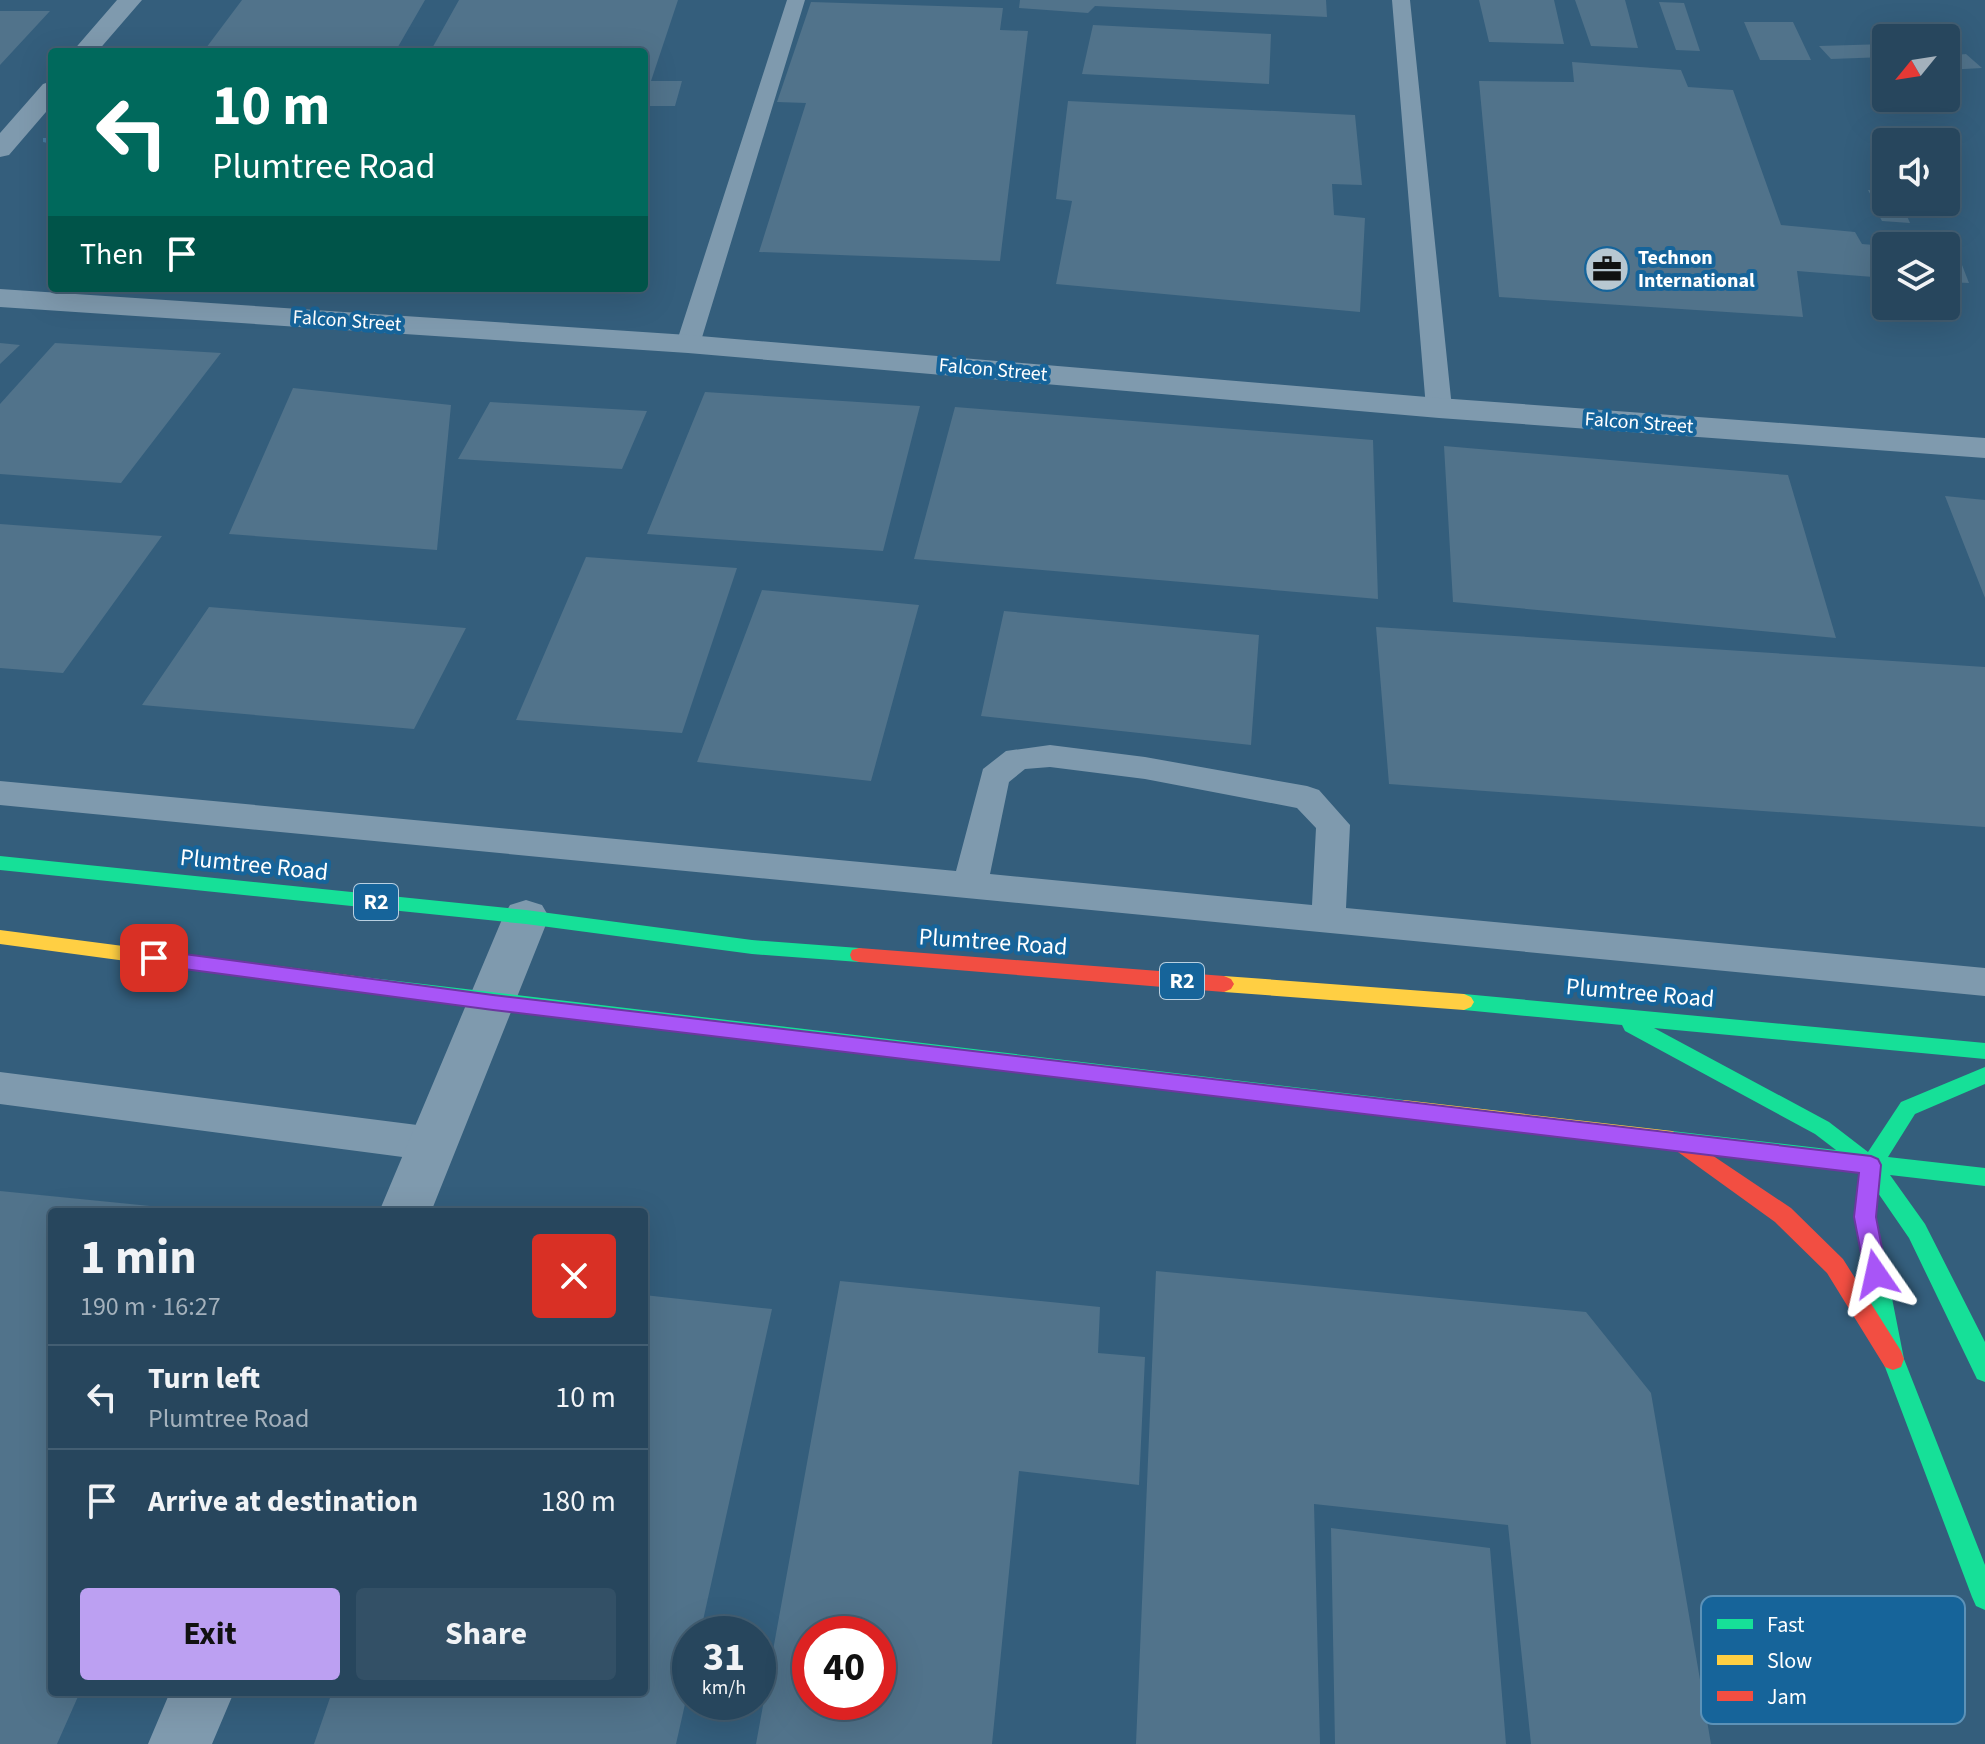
<!DOCTYPE html>
<html lang="en">
<head>
<meta charset="utf-8">
<style>
	:root { --surface:#27465d; --page:#335066; --text:#f1f3f6; --muted:#a4b1bc; --line:#435e72; --accent:#bca0f2 }
	body { margin:0; font-family:"Source Sans 3",sans-serif; background:var(--page); color:var(--text); height:100vh; display:flex; flex-direction:column; font-size:30px; white-space:nowrap }
	* { box-sizing:border-box; margin:0 }
	p { font-size:26px; color:var(--muted) }
	.icon { flex:none; width:44px; height:44px; fill:none; stroke:currentColor; stroke-width:2; stroke-linecap:round; stroke-linejoin:round }
	.map { position:relative; flex:1; overflow:hidden }
	.side { position:absolute; left:48px; top:1208px; width:600px; height:488px; display:flex; flex-direction:column; background:var(--surface); border-radius:8px; box-shadow:0 8px 32px #0002,0 0 0 2px var(--line) }
	.side>* { flex:none }
	.hud { position:absolute; left:48px; top:48px; width:600px; height:244px; border-radius:8px; box-shadow:0 8px 32px #0002,0 0 0 2px var(--line); background:#00695c; color:#fff; overflow:hidden }
	.needle { width:52px; rotate:240deg }
	.tools { position:absolute; left:1872px; top:24px; display:grid; gap:16px }
	.tools a { display:grid; place-items:center; width:88px; height:88px; border-radius:8px; background:var(--surface); box-shadow:0 8px 32px #0002,0 0 0 2px var(--line); font-size:40px }
	.speed { position:absolute; left:672px; top:1616px; display:flex; gap:16px; font-size:40px; font-weight:700; text-align:center }
	.speed>* { display:grid; place-content:center; width:104px; height:104px; border-radius:50%; background:var(--surface); box-shadow:0 8px 32px #0002,0 0 0 2px var(--line); line-height:1 }
	.speed small { font-size:20px; font-weight:400 }
	.speed .limit { border:12px solid #d22; background:#fff; color:#111 }
	.pin { position:absolute; display:grid; place-items:center; width:68px; height:68px; color:#fff; margin:-34px; border-radius:16px; box-shadow:0 4px 12px #0006 }
	.me { position:absolute; width:88px; margin:-44px; rotate:349deg; stroke-linejoin:round; filter:drop-shadow(0 0 6px #0008) }
	.turn { display:flex; align-items:center; gap:28px; height:168px; padding:0 32px; font-size:36px }
	.turn .icon { width:104px; height:104px; stroke-width:2.5 }
	.turn b { display:block; font-size:56px; line-height:68px }
	.then { display:flex; align-items:center; height:76px; padding:0 32px; background:#0003; gap:16px; font-size:30px }
	.round { display:grid; place-items:center; flex:none; width:84px; height:84px; border-radius:8px; background:var(--page) }
	.headline { display:flex; align-items:center; justify-content:space-between; height:136px; padding:0 32px }
	h1 { font-size:48px; font-weight:700; line-height:60px }
	.primary-button { display:flex; gap:16px; margin-top:auto; padding:16px 32px }
	.primary-button a { flex:1; height:92px; border-radius:8px; background:var(--accent); color:#111; font-size:32px; font-weight:700; line-height:92px; text-align:center }
	.primary-button a+a { background:var(--page); color:var(--text) }
	ul { padding:0; list-style:none }
	li { display:flex; align-items:center; gap:24px; height:104px; padding:0 32px; border-top:2px solid var(--line) }
	li div { flex:1 }
	li b { display:block; font-size:30px }
	li em { font-style:normal }
	.map>svg:first-child { display:block }
	.lines { fill:none; stroke-linecap:round; stroke-linejoin:round }
	.stream { fill:#457a9f; fill-rule:evenodd }
	.building { fill:#51738b; fill-rule:evenodd }
	.lane { fill:#7f9aae; fill-rule:evenodd }
	.street { fill:#7f9aae; fill-rule:evenodd }
	.fast { fill:#16e098; fill-rule:evenodd }
	.slow { fill:#ffcf43; fill-rule:evenodd }
	.jam { fill:#f24e42; fill-rule:evenodd }
	.route { fill:#a855f7; stroke:#6d37a1; stroke-width:2 }
	.labels { text-anchor:middle; dominant-baseline:central; stroke-width:8; stroke-linejoin:round; paint-order:stroke }
	.far-poi-label { font-size:20px; font-weight:bold; fill:#fff; stroke:#16649a; text-anchor:start }
	.far-street-label { font-size:20px; fill:#fff; stroke:#16649a }
	.shield { fill:#16649a; stroke:#b9d0e1; stroke-width:2 }
	.shield-label { font-size:22px; font-weight:bold; fill:#fff }
	.street-label { font-size:24px; fill:#fff; stroke:#16649a }
	.key { fill:#16649a; stroke:#5c92b8; stroke-width:2 }
	.key-label { font-size:22px; fill:#fff }
</style>
</head>
<body>
<div class="map">
<svg width="1985" height="1744" viewBox="0 0 1985 1744">
	<rect width="100%" height="100%" fill="#345e7c"/>
	<g class="lines">
		<path class="stream" d="M43,138h9v6l-9,-2z"/>
	</g>
	<path class="building" d="M242,0h183l-30,52h-192z
		M459,0h219l-27,81h31l-7,25h-31v-54h-214z
		M1020,0h306l1,17 -232,-11 -7,7 -69,-5z
		M1479,0h75l10,44 -75,-2z
		M1575,0h50l13,48 -47,-2z
		M811,2l192,6 -3,22 28,1 -28,230 -241,-9 47,-149 -29,-1z
		M1659,2l25,1 16,48 -24,-1z
		M0,11h50l-50,54z
		M1744,22h49l18,38h-51z
		M1093,25l178,9 -2,50 -187,-10z
		M1886,44v13l-55,2 -12,-13z
		M1966,54l16,14 -36,2v-14z
		M1572,62l109,8 7,17 45,3 48,135 74,7 7,12 24,2v32l-89,-7 6,46 -304,-20 -20,-216 95,1z
		M1068,101l287,14 7,70 -30,-1 2,31 31,3 -5,94 -304,-28 16,-83 -16,-2z
		M1868,190l18,2v10h14l5,9 -27,-3z
		M1878,214l29,2 3,7 -28,-2z
		M1946,251l11,1 12,31 -23,-1z
		M0,343l20,2 -20,19z
		M55,343l166,10 -100,130 -121,-9v-70z
		M293,388l158,17 -14,145 -208,-16z
		M705,392l215,14 -37,145 -236,-17z
		M490,402l157,9 -25,58 -164,-10z
		M955,407l418,33 5,159 -464,-40z
		M1444,446l344,29 48,163 -383,-36z
		M1945,496l40,4v98z
		M0,524l162,12 -99,137 -63,-5z
		M586,557l151,11 -55,165 -166,-13z
		M762,590l157,15 -48,176 -174,-19z
		M209,607l257,21 -52,101 -272,-24z
		M1004,611l255,24 -8,110 -270,-29z
		M1376,627l609,40v160l-596,-43z
		M0,1191l190,19 -138,2v480h28l-23,52h-57z
		M1156,1271l430,41 65,81 60,351h-180l-23,-219 -194,-21 6,240h-184z
		M840,1281l260,26 -2,46 47,4 -6,128 -120,-14 -27,273h-236zM810,1634h68v68h-68z
		M644,1295l128,14 -72,325h-10v48l-14,62h-362l18,-52h312z
		M1331,1528l159,20 16,196h-171z"/>
	<g class="lines">
		<path class="lane" d="M787,0h18l-105,344 -3,5h-18l-3,-5z
			M1392,0h18l42,408 -13,8 -13,-8z
			M1050,745l95,12 162,29 12,4 31,35 -4,83 639,60v28l-1985,-191v-24l956,90 27,-102 23,-18zM1050,767l95,12 152,29 19,20 -4,77 -322,-31 19,-92 16,-13z
			M0,1072l433,55 14,5 5,12 -5,12 -14,5 -433,-57z"/>
		<path class="street" d="M117,0h25l-45,52h-25z
			M52,81v24l-43,50 -9,2v-24l43,-49z
			M0,289l688,46 751,63 546,40v20l-546,-40 -751,-65 -688,-46z
			M526,900l16,5 7,12 -118,295h-52l124,-295 7,-12z
			M170,1692h64l-22,52h-64z"/>
		<path class="fast" d="M0,856l526,54 226,30 107,8 7,2 2,5 -2,5 -7,2 -107,-8 -226,-30 -526,-54z
			M355,976l1049,124 7,3 3,6 -3,6 -7,3 -1049,-126 -7,-3 -3,-5 3,-5z
			M1464,994l521,49v16l-331,-31 175,94 39,30 33,-50 84,-35v17l-70,30 -27,43 97,11v18l-95,-11 35,49 60,118v40l-8,-3 -68,-141 -31,-45 -2,24 28,142 81,206v45l-9,-4 -4,-9 -90,-238 -28,-142 6,-46 -195,-25 -3,-6 3,-6 7,-3 164,19 -21,-16 -190,-103 -3,-6 -158,-15 -7,-3 -3,-5 3,-5z"/>
		<path class="slow" d="M0,930l355,46 7,3 3,5 -3,5 -7,3 -355,-48z
			M1224,976l240,18 7,3 3,5 -3,5 -7,3 -240,-18 -7,-3 -3,-5 3,-5z
			M1404,1100l268,31 7,3 3,6 -3,6 -7,3 -268,-31 -7,-3 -3,-6 3,-6z"/>
		<path class="jam" d="M859,948l365,28 7,3 3,5 -3,5 -7,3 -365,-30 -7,-2 -2,-5 2,-5z
			M1685,1137l106,71 52,51 58,92 3,8 -3,8 -8,3 -8,-3 -58,-94 -52,-51 -97,-70 -3,-6 3,-6z"/>
	</g>
	<path class="route" d="M154,950l339,45 1378,161 7,3 3,6 -5,52 11,57 -3,7 -8,3 -7,-3 -4,-7 -11,-57 5,-44 -1366,-163 -339,-45 -9,-7z"/>
	<defs>
		<g id="office-disc" transform="scale(2.3)"><circle r="9.5" fill="#b8c7d1" stroke="#16649a"/><path d="M-6-3h4V-5.5h4V-3h4V5H-6ZM-1-4.5V-3h2v-1.5ZM-6 0V1H6V0Z" fill="#111"/></g>
	</defs>
	<g fill-rule="evenodd">
		<use href="#office-disc" x="1607" y="269"/>
	</g>
	<g class="labels">
		<g class="far-poi-label">
			<text x="1638" y="258">Technon<tspan x="1638" dy="23">International</tspan></text>
		</g>
		<g class="far-street-label">
			<text transform="translate(347 321) rotate(4)">Falcon Street</text>
			<text transform="translate(993 370) rotate(5)">Falcon Street</text>
			<text transform="translate(1639 423) rotate(4)">Falcon Street</text>
		</g>
		<g class="shield">
			<rect x="354" y="884" width="44" height="36" rx="6"/>
			<rect x="1160" y="963" width="44" height="36" rx="6"/>
		</g>
		<g class="shield-label">
			<text x="376" y="902">R2</text>
			<text x="1182" y="981">R2</text>
		</g>
		<g class="street-label">
			<text transform="translate(254 865) rotate(6)">Plumtree Road</text>
			<text transform="translate(993 942) rotate(4)">Plumtree Road</text>
			<text transform="translate(1640 993) rotate(5)">Plumtree Road</text>
		</g>
	</g>
	<rect x="1701" y="1596" width="264" height="128" rx="12" class="key"/>
	<rect x="1717" y="1619" width="36" height="10" fill="#16e098"/>
	<rect x="1717" y="1655" width="36" height="10" fill="#ffcf43"/>
	<rect x="1717" y="1691" width="36" height="10" fill="#f24e42"/>
	<g class="key-label">
		<text x="1767" y="1632">Fast</text>
		<text x="1767" y="1668">Slow</text>
		<text x="1767" y="1704">Jam</text>
	</g>
</svg>
<div class="tools">
<a><svg class="needle" viewBox="-14 -14 28 28"><path d="M0-13l5 13h-10z" fill="#e53935"/><path d="M0 13l5-13h-10z" fill="#a4b1bc"/></svg></a>
<a><svg class="icon" aria-label="sound" viewBox="0 0 24 24"><path d="M4 9h4l5-4v14l-5-4H4zM17 9q2 3 0 6"/></svg></a>
<a><svg class="icon" aria-label="layers" viewBox="0 0 24 24"><path d="M12 4l9 5-9 5-9-5zM3 14l9 5 9-5"/></svg></a>
</div>
<div class="speed"><div>31<small>km/h</small></div><div class="limit">40</div></div>
<div class="pin" style="left:154px;top:958px;background:#d93025"><svg class="icon" aria-label="arrive" viewBox="0 0 24 24"><path d="M6 21V4h12l-3 4 3 4H6"/></svg></div>
<svg class="me" style="left:1876px;top:1274px" viewBox="-20 -20 40 40"><path d="M0-17L14 15 0 8-14 15z" fill="#a855f7" stroke="#fff" stroke-width="4"/></svg>
<div class="hud">
<div class="turn"><svg class="icon" aria-label="left" viewBox="0 0 24 24"><path d="M17 20v-9H6M10 6l-5 5 5 5"/></svg><div><b>10 m</b>Plumtree Road</div></div>
<div class="then">Then<svg class="icon" aria-label="arrive" viewBox="0 0 24 24"><path d="M6 21V4h12l-3 4 3 4H6"/></svg></div>
</div>
<section class="side">
<div class="headline"><div><h1>1 min</h1><p>190 m · 16:27</p></div><a class="round" style="background:#d93025;color:#fff"><svg class="icon" aria-label="close" viewBox="0 0 24 24"><path d="M6 6l12 12M18 6L6 18"/></svg></a></div>
<ul>
<li><svg class="icon" aria-label="left" viewBox="0 0 24 24"><path d="M17 20v-9H6M10 6l-5 5 5 5"/></svg><div><b>Turn left</b><p>Plumtree Road</p></div><em>10 m</em></li>
<li><svg class="icon" aria-label="arrive" viewBox="0 0 24 24"><path d="M6 21V4h12l-3 4 3 4H6"/></svg><div><b>Arrive at destination</b></div><em>180 m</em></li>
</ul>
<div class="primary-button"><a>Exit</a><a>Share</a></div>
</section>
</div>
</body>
</html>
